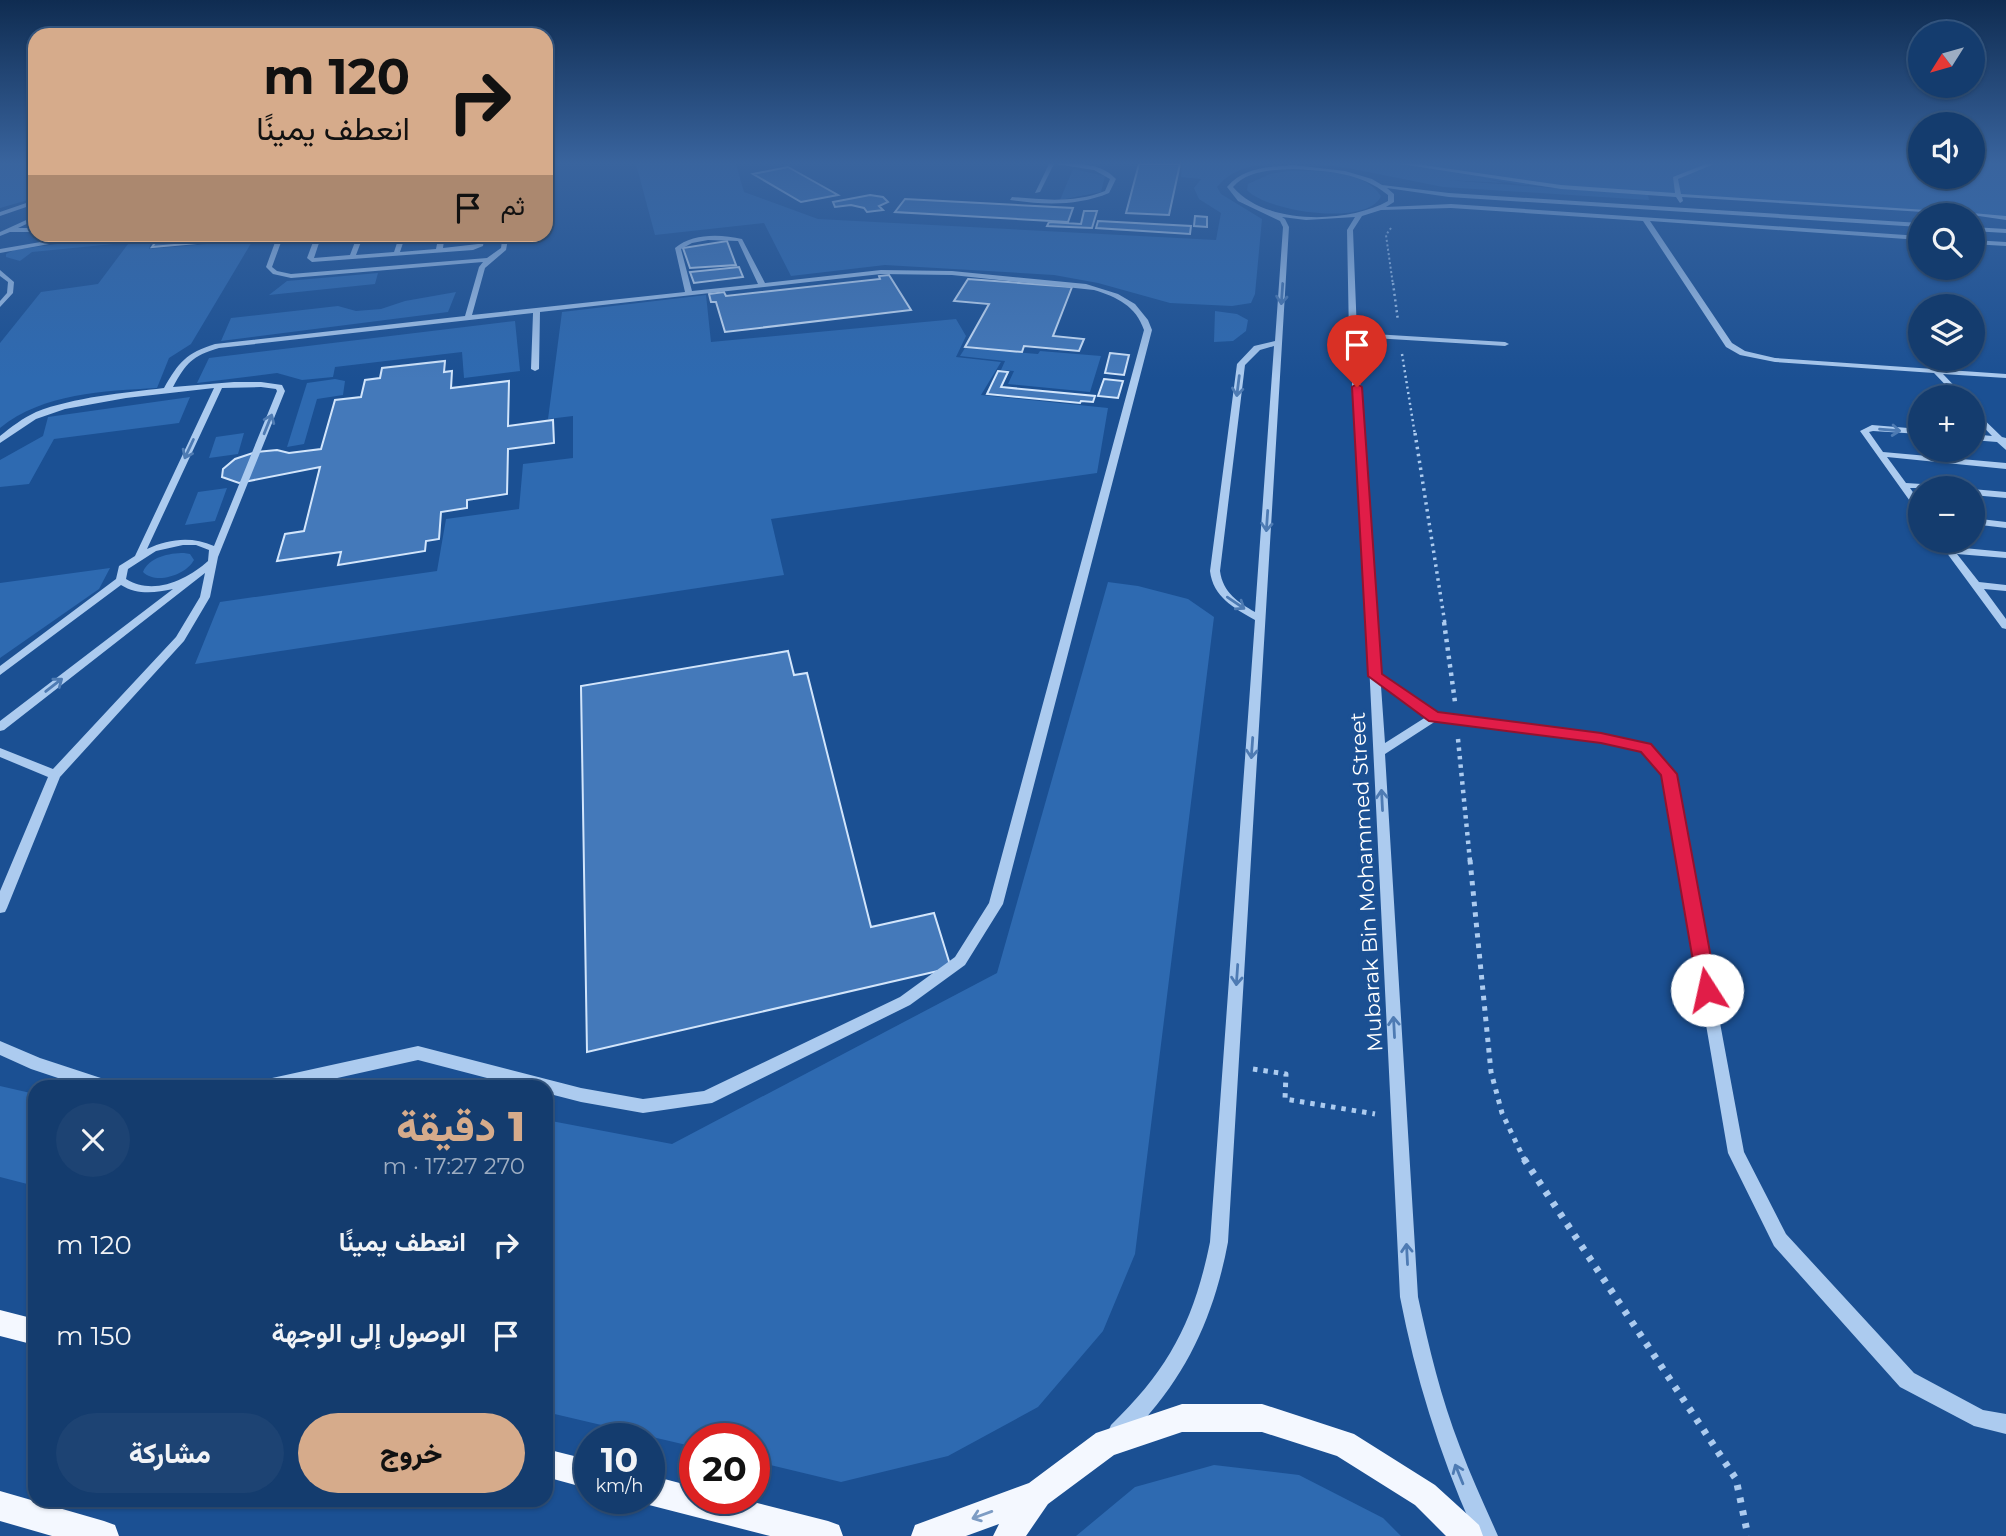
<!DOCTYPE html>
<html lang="ar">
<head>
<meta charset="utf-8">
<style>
	:root { --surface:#143c6e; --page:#1d4373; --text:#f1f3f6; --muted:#9dadc2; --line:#335681; --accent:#d6ab8b }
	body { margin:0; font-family:Montserrat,Vazirmatn,sans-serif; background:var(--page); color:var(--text); direction:rtl; height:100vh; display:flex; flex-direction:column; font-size:26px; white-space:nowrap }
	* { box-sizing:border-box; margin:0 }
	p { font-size:23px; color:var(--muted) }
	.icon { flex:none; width:38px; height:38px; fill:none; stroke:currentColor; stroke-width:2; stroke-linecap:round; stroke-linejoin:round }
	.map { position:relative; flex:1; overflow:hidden; direction:ltr }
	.details { position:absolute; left:28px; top:1080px; width:525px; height:427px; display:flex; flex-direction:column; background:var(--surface); border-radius:21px; box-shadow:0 2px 5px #0004,0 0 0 2px var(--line); direction:rtl }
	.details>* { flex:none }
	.banner { position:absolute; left:28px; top:28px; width:525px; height:214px; border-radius:21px; box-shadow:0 2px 5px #0004,0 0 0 2px var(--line); direction:rtl; background:#d6ab8b; color:#111; overflow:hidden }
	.needle { width:46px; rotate:233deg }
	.controls { position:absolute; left:1908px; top:21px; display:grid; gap:14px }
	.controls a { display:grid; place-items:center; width:77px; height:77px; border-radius:50%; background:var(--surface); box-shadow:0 2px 5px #0004,0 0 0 2px var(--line); font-size:35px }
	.speed { position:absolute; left:574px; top:1423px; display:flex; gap:14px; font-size:35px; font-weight:700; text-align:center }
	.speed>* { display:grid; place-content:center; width:91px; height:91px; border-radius:50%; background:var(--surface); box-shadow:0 2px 5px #0004,0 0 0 2px var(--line); line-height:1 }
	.speed small { font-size:18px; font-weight:400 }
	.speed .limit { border:10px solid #d22; background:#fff; color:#111 }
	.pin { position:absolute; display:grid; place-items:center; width:60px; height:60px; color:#fff; margin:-72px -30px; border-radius:50% 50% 50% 0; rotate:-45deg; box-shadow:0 0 7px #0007 }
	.pin .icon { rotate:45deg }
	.me { position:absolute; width:77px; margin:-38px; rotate:350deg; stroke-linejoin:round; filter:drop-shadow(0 0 5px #0008) }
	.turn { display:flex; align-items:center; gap:24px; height:147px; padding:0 28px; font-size:32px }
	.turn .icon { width:91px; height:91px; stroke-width:2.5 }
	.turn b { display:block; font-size:49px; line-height:60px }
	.then { display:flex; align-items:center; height:66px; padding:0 28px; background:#0003; gap:14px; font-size:26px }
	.round { display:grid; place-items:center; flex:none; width:74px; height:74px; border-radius:37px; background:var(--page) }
	.overview { display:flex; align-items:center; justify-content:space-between; height:119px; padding:0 28px }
	h1 { font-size:42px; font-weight:800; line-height:52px; color:var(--accent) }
	.cta { display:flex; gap:14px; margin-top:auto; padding:14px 28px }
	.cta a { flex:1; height:80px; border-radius:42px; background:var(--accent); color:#111; font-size:28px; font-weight:800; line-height:80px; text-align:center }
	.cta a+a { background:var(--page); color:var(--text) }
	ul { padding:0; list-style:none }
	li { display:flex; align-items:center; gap:21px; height:91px; padding:0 28px }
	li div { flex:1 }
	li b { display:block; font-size:26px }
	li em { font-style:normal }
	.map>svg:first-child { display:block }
	.green { fill:#2e6ab1 }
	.building { fill:#4479ba; stroke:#d2e5fb; stroke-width:2 }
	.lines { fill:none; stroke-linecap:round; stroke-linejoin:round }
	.path-far5 { stroke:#accbef; stroke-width:2; stroke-dasharray:2 2.5; stroke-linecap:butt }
	.path-far4 { stroke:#accbef; stroke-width:2.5; stroke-dasharray:2 3.5; stroke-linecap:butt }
	.path-far3 { stroke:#accbef; stroke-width:3.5; stroke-dasharray:2.5 4.5; stroke-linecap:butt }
	.path-far2 { stroke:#accbef; stroke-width:4.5; stroke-dasharray:3.5 5; stroke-linecap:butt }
	.path-far1 { stroke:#accbef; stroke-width:5; stroke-dasharray:4.5 6; stroke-linecap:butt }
	.path { stroke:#accbef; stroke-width:7; stroke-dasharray:5 8; stroke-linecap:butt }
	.minor { fill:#accbef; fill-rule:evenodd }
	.major { fill:#f4f8ff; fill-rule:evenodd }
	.oneway { stroke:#4e7bb3 }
	.oneway2 { stroke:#7d9cc4 }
	.route { fill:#e11d48; stroke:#92132f; stroke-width:2 }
	.labels { text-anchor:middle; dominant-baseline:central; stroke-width:7; stroke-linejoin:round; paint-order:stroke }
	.street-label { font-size:21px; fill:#fff; stroke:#1b5093 }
</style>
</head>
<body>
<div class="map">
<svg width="2006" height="1536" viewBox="0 0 2006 1536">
	<rect width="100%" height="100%" fill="#1b5093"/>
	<path class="green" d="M0,164h35v34l-35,10z
		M636,164h100l8,28 74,27 398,21 5,-27 -22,-14 -5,-11 7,-9 -20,-2 1,-13h86c-21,2 -38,7 -51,23l4,7 41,25 -7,75 -4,9 -19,3 -62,-3 -72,-20 -44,-8 -169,-10 -94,11 -27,-53 -109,12z
		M1315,164h605v13h52v-13h34v53l-483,-32 -42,-7 23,5 -58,-3 202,15 1,5 -206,-13 -95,-19z
		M1073,169l32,7 -4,16 -41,8z
		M1288,171c28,0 76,-2 93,25 -13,31 -114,16 -134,-6l1,-6 22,-10z
		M121,235h13l-10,8 -92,9 -12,9 -14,-4v-3l8,-4z
		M233,235h23l-65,109 -22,14 -12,30c-53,3 -114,5 -157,40v-85l41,-51 57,-8 30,-40 24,-6 -3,11 80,-7z
		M378,273l-3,11 -106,11 18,-14z
		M456,292l-8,20 -227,29 10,-23 107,-12 18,5 25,-2 24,-8z
		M706,295l5,47 245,-23 10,17 -10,21 45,5 -20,33 127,13 -11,65 -326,46 13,56 -589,89 25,-62 217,-31 9,-52 73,-10 4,-45 50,-6v-42l-25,3 14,-107z
		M1215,311l22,3 11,6 -2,11 -13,10 -19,1z
		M515,321l5,50 -56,7 -2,-26 -127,15 -2,10 -31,3 -25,-7 -80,10 12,-25z
		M965,348l73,6 2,-3 61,5 -11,36 -82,-8 6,-13 -13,-1 4,-9 -45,-5z
		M335,379l10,2 -2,14 -26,4 -13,45 -17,3 20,-64z
		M190,397l-11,26 -125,16 -25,45 -29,3v-27l43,-24 5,-19z
		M244,433l-6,21 -29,4 7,-21z
		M227,488l-12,33 -30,4 13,-33z
		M184,553l6,1 4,6c-8,15 -38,25 -51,12 6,-15 26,-19 41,-19z
		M110,568l-11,21 -99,69v-75z
		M1108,582l30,4 50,13 26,18 -79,637 -32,77 -65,76 -90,49 -107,26 -87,-21v-23h-59v9l-149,-35v-292l126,24 325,-171z
		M0,1086l35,8v92l-35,-9z
		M1214,1465l85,10 84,43 18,18h-325l59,-49z"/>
	<path class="building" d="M1139,164h41l-11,51 -43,-2z
		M788,167l50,28 -37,7 -48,-28z
		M870,195l13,2 5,5 -9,4 4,4 -16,2 -3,-4 -13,-3 -16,2 -2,-5z
		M905,199l168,9 -5,14 -173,-10z
		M1084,211h13l-5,17 -45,-2 2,-4 32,2z
		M1195,216l12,1v10l-13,-1z
		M1098,221l93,5 -1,8 -94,-6z
		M186,234h47l-3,6 -78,7 7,-10z
		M727,241l9,24 -46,3 -7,-20z
		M739,267l4,10 -49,6 -4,-11z
		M889,275l22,35 -186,22 -9,-30h-5l-2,-8 15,-2 2,4 154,-17 -1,-3z
		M968,279l104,8 -19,49 31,3 -5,12 -55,-5 -2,6 -57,-5 24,-43 -35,-3z
		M1110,353l19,2 -5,20 -19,-2z
		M445,361l-1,11 8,-1 -1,17 58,-7 -1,45 45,-6 1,23 -46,6 -1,45 -40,6v8l-26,4 -2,27 -13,2 -1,10 -87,14 3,-13 -64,9 8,-27 19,-3 16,-64 -81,16 -17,-6 1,-8 12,-10 21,-7 21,-2 12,3 32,-4 14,-49 26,-3 4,-17 15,-2 2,-10z
		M998,371l10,1 -7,15 94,9 -2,6 -12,-1 -1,2 -93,-9z
		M1104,379l19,2 -5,17 -20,-2z
		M788,651l6,24 13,-2 64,254 63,-14 17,55 -364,84 -6,-366z"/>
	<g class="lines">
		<path class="path-far5" d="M1391,228l-5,7 7,50"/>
		<path class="path-far4" d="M1393,283l5,38
			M1402,354l13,81"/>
		<path class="path-far3" d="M1415,433l30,191"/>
		<path class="path-far2" d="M1444,622l11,80
			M1458,739l12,122"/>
		<path class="path-far1" d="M1470,860l21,212 11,41 23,48
			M1253,1069l33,5 -1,25 90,15"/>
		<path class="path" d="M1524,1159l212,320 12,57"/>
		<path class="minor" d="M1049,164h5l-14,28 -5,1z
			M1056,164c21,0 45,-2 60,15l-7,14c-31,13 -66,12 -99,7l2,-3c32,3 63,6 93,-6l5,-12 -16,-9z
			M1401,164h15l145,21 114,8 -2,-16 33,-13h8l-36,15 3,15 291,19 34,3v4l-34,-5 -290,-18 1,4 -3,2 -4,-6 -115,-8z
			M1293,165l52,6 27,8 10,6 67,8 471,30v4l-471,-30 -62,-9 7,6v8l-8,5 65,-3 469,32v4l-270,-19 82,122 13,8 30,7 231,16v4l-63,-4 22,23h-8l-23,-24 -159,-11 -35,-7 -14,-8 -83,-126 -192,-13 -70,2 -19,6 -9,14 4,103 148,9 4,2 -4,2 -148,-9 23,338 57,39 164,20 45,10 4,1 23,25 71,382 42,82 128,139 69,37 23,4v20l-32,-8 -74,-39 -126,-141 -46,-93 -65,-379 -21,-23 -41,-9 -165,-21 -51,33 33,543c11,51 23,101 42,150 11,30 25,59 38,89h-22c-35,-77 -60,-156 -76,-239l-33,-675 -18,-287 -2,-105 8,-13 -49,3 -24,-3 3,2 4,8 -61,1015c-12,64 -35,121 -78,171 -9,11 -19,24 -32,29l-7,-3 -3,-7 3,-7c58,-56 83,-104 99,-183l45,-622c-21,-12 -42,-23 -45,-49l27,-207 17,-18 21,-5 8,-114 -3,-6 -42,-20 -11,-14c17,-20 42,-20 66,-22zM1293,169c34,2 67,3 95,26v6c-41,23 -123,24 -155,-14 15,-17 39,-17 60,-18zM1274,346l-19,266c-17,-10 -32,-19 -35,-41l25,-206 15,-15zM1381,686l45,31 -41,26z
			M35,200v4l-35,12v-4z
			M35,216v4l-17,8h17v4h-25l-10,4v-4z
			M1972,227l34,2v4l-34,-2z
			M87,234h17l-104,19v-4z
			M278,234h6l-12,33 5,4 14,3 196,-16 14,-10 2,-14h6l-3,16 -21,18 -13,47 213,-23 -10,-44c17,-15 46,-14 67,-9l23,44 116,-13 71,1 134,13 32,10 17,10 13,16 4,10 -149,574 -38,61 -55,40 -198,98 -69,10 -62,-11 -35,-9v-6h-25l-103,-27 -121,27h-42l2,-5 6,-2 155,-34 163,42 62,11 61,-8 196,-94 55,-40 34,-54 155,-573c-8,-24 -27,-33 -50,-40l-142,-15 -71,-1 -341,38 -1,57 -4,2 -4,-2 2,-56 -314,35c-27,8 -33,15 -46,39l61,-5h27l21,3 3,6 -67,166 -8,40 -26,44 -124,136 -53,131 -2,4 -5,1v-22l48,-114 -48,-20v-9l53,21 123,-132 24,-40 5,-24 -201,157 -4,1v-10l173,-132c-18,4 -36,6 -52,-4l-121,90v-9l116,-87 3,-13 16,-10 79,-168 -88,10 -61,11 -29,10 -36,24v-7c11,-9 23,-18 36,-24 38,-15 88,-19 128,-24 15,-26 22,-35 51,-44l250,-28 14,-49 4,-5 -192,16 -18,-4 -7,-7zM708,240l30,1 20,43 -66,7 -11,-42 11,-6zM261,387l15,2 1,2 -63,155c-23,-10 -45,-7 -67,3l75,-161zM183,545h13l13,5 -1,11c-21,19 -55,35 -82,18l2,-10 28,-18z
			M316,234h6l-8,24 36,-3 8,-21h6l-8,21 38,-3 6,-18h6l-6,18 36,-3 3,-15h6l-2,14 35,-4 1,-10h6l-2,12 -10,4 -161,12 -5,-4z
			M1972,240l34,2v4l-34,-2z
			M0,270l14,12 -1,11 -13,14v-6l7,-8 1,-11 -8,-6z
			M1972,408l30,29 4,1v12l-9,-8 -25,-2v-6l20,2 -20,-21z
			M1872,425l48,4v5l-47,-3 -4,1 14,20 123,11v6l-119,-12 19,26 31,2 5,3h-32l10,14v10l-3,-1 -57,-80z
			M1972,489l34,3v6l-34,-3z
			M1972,518l34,4v6l-34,-4z
			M1938,541h10l5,6 53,5v6l-49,-4 22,28 27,3v6l-22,-2 22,30v10l-4,-1z
			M0,1041l40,17 73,24 2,5h-30l-54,-18 -31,-14z"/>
		<path class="major" d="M0,1310l35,9v26l-35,-9z
			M1182,1404h80l92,30 81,51 44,40 4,11h-37l-31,-31 -78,-49 -75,-24h-80l-68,23 -66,49 -22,32h-33l6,-12 -33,12h-55l4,-11 114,-42 67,-50z
			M546,1449l44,11v29l-44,-12z
			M649,1475l46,12v11h43l90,23 11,4 4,11h-73l-121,-31 -11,-7h11z
			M0,1491l104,30 11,4 4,11h-67l-52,-15z"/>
	</g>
	<defs><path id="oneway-shaft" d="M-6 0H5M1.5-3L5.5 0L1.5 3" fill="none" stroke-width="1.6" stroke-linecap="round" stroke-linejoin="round" transform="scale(1.75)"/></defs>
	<g class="oneway">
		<use href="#oneway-shaft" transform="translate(1282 294) rotate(94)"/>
		<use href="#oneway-shaft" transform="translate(1238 386) rotate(97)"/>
		<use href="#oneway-shaft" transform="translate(268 424) rotate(-68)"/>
		<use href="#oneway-shaft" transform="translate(1890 430) rotate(5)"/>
		<use href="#oneway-shaft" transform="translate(189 449) rotate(115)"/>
		<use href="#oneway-shaft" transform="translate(1267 521) rotate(94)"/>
		<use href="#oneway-shaft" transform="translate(1236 603) rotate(34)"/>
		<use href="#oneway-shaft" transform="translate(54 685) rotate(-38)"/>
		<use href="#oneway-shaft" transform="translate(1252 748) rotate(94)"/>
		<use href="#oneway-shaft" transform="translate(1382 800) rotate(-93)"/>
		<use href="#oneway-shaft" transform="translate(1237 975) rotate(94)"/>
		<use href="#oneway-shaft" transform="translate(1394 1027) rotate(-93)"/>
		<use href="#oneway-shaft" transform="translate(1407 1254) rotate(-93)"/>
		<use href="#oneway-shaft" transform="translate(1459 1474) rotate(-112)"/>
	</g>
	<use class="oneway2" href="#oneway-shaft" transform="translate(982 1515) rotate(160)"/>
	<linearGradient id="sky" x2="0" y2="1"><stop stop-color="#0f2c51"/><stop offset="0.43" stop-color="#39649e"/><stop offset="1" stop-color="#39649e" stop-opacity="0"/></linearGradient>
	<rect width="2006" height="379" fill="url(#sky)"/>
	<path class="route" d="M1357,384l5,3 20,287 56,38 163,21 50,11 26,30 40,216 -3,6 -7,2 -6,-2 -3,-6 -37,-215 -20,-23 -40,-9 -172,-22 -61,-45 -16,-289z"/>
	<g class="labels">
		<g class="street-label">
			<text transform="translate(1366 882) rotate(-93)">Mubarak Bin Mohammed Street</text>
		</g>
	</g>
</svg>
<div class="controls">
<a><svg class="needle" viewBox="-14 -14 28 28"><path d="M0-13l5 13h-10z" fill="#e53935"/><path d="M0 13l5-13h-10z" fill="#9dadc2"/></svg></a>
<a><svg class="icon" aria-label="sound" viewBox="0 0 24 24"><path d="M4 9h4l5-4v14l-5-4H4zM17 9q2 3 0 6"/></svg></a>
<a><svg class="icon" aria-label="search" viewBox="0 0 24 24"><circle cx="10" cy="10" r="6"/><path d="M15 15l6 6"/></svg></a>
<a><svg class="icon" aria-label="layers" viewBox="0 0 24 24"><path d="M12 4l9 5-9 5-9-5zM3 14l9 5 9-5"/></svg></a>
<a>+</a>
<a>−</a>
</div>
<div class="speed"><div>10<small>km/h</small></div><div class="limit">20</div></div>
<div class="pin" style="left:1357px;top:387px;background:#d93025"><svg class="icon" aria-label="arrive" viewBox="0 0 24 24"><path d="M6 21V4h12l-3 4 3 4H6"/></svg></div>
<svg class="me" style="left:1707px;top:990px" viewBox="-20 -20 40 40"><circle r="19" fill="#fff"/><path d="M0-13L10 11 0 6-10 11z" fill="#e11d48"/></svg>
<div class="banner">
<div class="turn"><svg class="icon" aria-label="right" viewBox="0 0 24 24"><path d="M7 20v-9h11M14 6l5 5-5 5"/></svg><div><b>120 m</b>انعطف يمينًا</div></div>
<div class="then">ثم<svg class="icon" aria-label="arrive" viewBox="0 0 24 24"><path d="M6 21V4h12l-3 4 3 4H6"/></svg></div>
</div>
<section class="details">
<div class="overview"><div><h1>1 دقيقة</h1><p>270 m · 17:27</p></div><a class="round"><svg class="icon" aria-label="close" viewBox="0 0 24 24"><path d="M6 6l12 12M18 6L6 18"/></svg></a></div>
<ul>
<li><svg class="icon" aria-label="right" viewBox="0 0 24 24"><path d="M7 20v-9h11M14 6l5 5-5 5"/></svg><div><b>انعطف يمينًا</b></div><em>120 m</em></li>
<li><svg class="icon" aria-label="arrive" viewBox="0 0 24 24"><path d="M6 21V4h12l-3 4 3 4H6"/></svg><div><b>الوصول إلى الوجهة</b></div><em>150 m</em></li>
</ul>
<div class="cta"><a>خروج</a><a>مشاركة</a></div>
</section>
</div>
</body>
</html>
